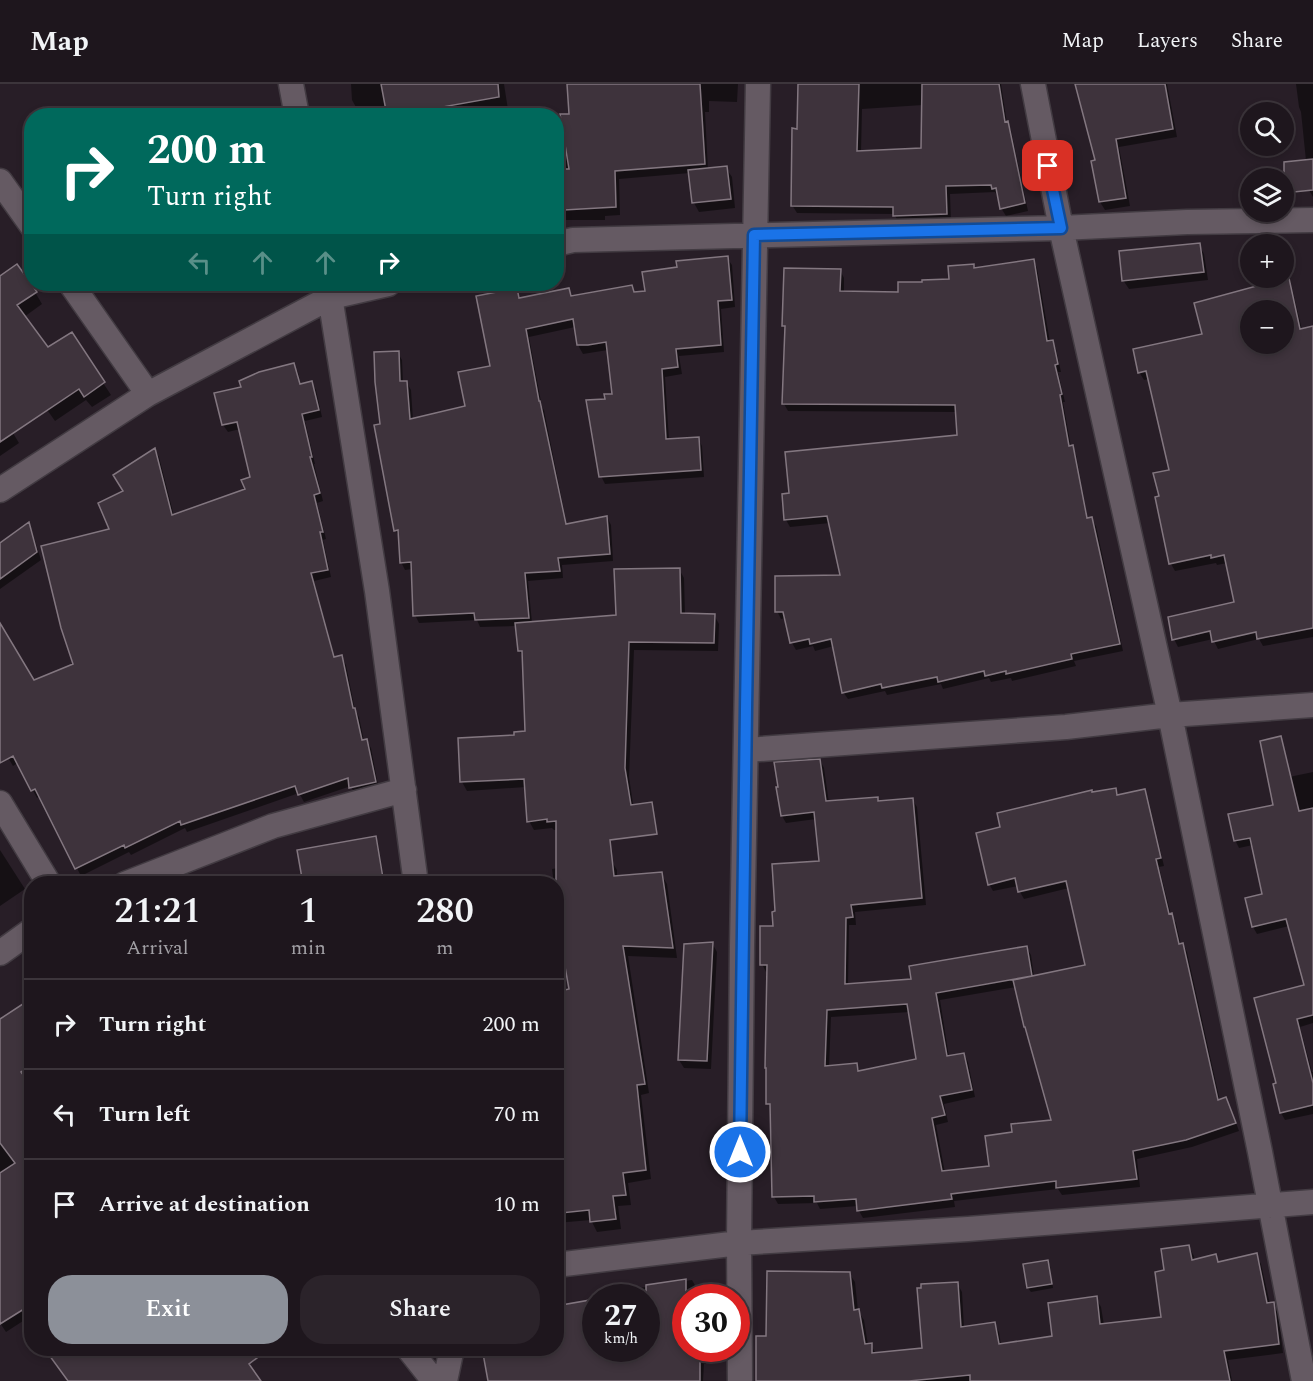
<!DOCTYPE html>
<html lang="en">
<head>
<meta charset="utf-8">
<style>
	:root { --surface:#1e161d; --page:#2b232a; --text:#f1f3f6; --muted:#a19fa4; --line:#3c353b; --accent:#8c9099 }
	body { margin:0; font-family:Spectral,serif; background:var(--page); color:var(--text); height:100vh; display:flex; flex-direction:column; font-size:22px; white-space:nowrap }
	* { box-sizing:border-box; margin:0 }
	p { font-size:20px; color:var(--muted) }
	.icon { flex:none; width:33px; height:33px; fill:none; stroke:currentColor; stroke-width:2; stroke-linecap:round; stroke-linejoin:round }
	.map { position:relative; flex:1; overflow:hidden }
	.details { position:absolute; left:24px; top:792px; width:540px; height:480px; display:flex; flex-direction:column; background:var(--surface); border-radius:24px; box-shadow:0 3px 9px #0003,0 0 0 2px var(--line) }
	.details>* { flex:none }
	.hud { position:absolute; left:24px; top:24px; width:540px; height:183px; border-radius:24px; box-shadow:0 3px 9px #0003,0 0 0 2px var(--line); background:#00695c; color:#fff; overflow:hidden }
	.controls { position:absolute; left:1240px; top:18px; display:grid; gap:12px }
	.controls a { display:grid; place-items:center; width:54px; height:54px; border-radius:50%; background:var(--surface); box-shadow:0 3px 9px #0003,0 0 0 2px var(--line); font-size:30px }
	.speed { position:absolute; left:582px; top:1200px; display:flex; gap:12px; font-size:30px; font-weight:700; text-align:center }
	.speed>* { display:grid; place-content:center; width:78px; height:78px; border-radius:50%; background:var(--surface); box-shadow:0 3px 9px #0003,0 0 0 2px var(--line); line-height:1 }
	.speed small { font-size:15px; font-weight:400 }
	.speed .limit { border:9px solid #d22; background:#fff; color:#111 }
	.pin { position:absolute; display:grid; place-items:center; width:51px; height:51px; color:#fff; margin:-26px; border-radius:12px; box-shadow:0 3px 9px #0006 }
	.me { position:absolute; width:66px; margin:-33px; rotate:0deg; stroke-linejoin:round; filter:drop-shadow(0 0 4px #0008) }
	.turn { display:flex; align-items:center; gap:21px; height:126px; padding:0 24px; font-size:27px }
	.turn .icon { width:78px; height:78px; stroke-width:2.5 }
	.turn b { display:block; font-size:42px; line-height:51px }
	.lanes { display:flex; align-items:center; height:57px; padding:0 24px; background:#0003; justify-content:center; gap:30px; direction:ltr }
	.lanes .off { opacity:.35 }
	.eta { display:flex; justify-content:space-evenly; align-items:center; height:102px; text-align:center }
	.eta b { font-size:36px; font-weight:600; line-height:42px }
	.cta { display:flex; gap:12px; margin-top:auto; padding:12px 24px }
	.cta a { flex:1; height:69px; border-radius:24px; background:var(--accent); color:#fff; font-size:24px; font-weight:600; line-height:69px; text-align:center }
	.cta a+a { background:var(--page); color:var(--text) }
	ul { padding:0; list-style:none }
	li { display:flex; align-items:center; gap:18px; height:90px; padding:0 24px; border-top:2px solid var(--line) }
	li div { flex:1 }
	li b { display:block; font-size:22px }
	li em { font-style:normal }
	header { display:flex; align-items:center; gap:36px; box-sizing:border-box; height:84px; padding:0 30px; background:var(--surface); border-bottom:2px solid var(--line) }
	header strong { font-size:28px }
	nav { display:flex; gap:33px; margin-inline-start:auto; font-size:21px }
	.map>svg:first-child { display:block }
	.shadow { fill:#0007; fill-rule:evenodd }
	.building { fill:#3e333c; stroke:#837780; stroke-width:1.5; fill-rule:evenodd }
	.lines { fill:none; stroke-linecap:round; stroke-linejoin:round }
	.street-casing { stroke:#423b42; stroke-width:27 }
	.street { stroke:#655a63; stroke-width:24 }
	.route-casing { stroke:#114b97; stroke-width:15 }
	.route { stroke:#1a73e8; stroke-width:10 }
</style>
</head>
<body>
<header>
<strong>Map</strong>
<nav><a>Map</a><a>Layers</a><a>Share</a></nav>
</header>
<div class="map">
<svg width="1313" height="1297" viewBox="0 0 1313 1297">
	<rect width="100%" height="100%" fill="#281e27"/>
	<path class="shadow" d="M351,0h153l5,32h-120l-2,-10 -30,3 -5,-9z
		M569,0h169l-1,18 -28,-1v11h-4l3,58 18,-2 6,9 3,31 -36,4 -5,-9 -4,-30 -71,6 1,36 -15,1v4h-49v-104h15z
		M800,0h201l6,39 4,7 17,81 -22,5 -5,-8 -2,-12h-2l-2,-4 -45,2 1,28 -52,1 -5,-9 -97,-1 -5,-8 7,-75zM923,21v45l-62,2 1,-43z
		M1078,0h89l10,53 -58,10 11,59 -25,4 -5,-8 -4,-41z
		M1296,0h17v104h-3v3h3v6l-4,-7 -8,-78 -2,-5z
		M1199,161l5,9 4,26 -79,9 -6,-9z
		M1284,170l18,76 11,-2v309l-50,9 -4,-7 -41,10 -5,-10 -35,8 -4,-8 61,-35 -8,-41 -10,2 -1,-2 -41,8 -4,-7 -11,-67 11,-26 -22,-92 -5,1 -5,-8 65,-37 61,-50 -1,-7h20zM1251,226h33v34h-33z
		M727,174l5,7 3,42 -14,2 3,43 -45,4 3,18 -17,3 4,63 29,-2 4,8 2,31 -99,7 -4,-8 5,-75 8,-6 -6,-45 -25,4 -4,-7 -4,-20 -46,10 13,70 2,3 23,115 40,-8 4,8 2,36 -51,4 1,13 -35,3 4,42 85,-7 62,-47 5,9 1,37h29l5,9 -1,27 -84,-1 -5,127 7,47 -82,6 -2,-2 -18,2 -5,-9 -3,-34 -59,4 -5,-9 -2,-43 55,-3 12,-4 -3,-73 -5,-9 -2,-24 -37,1 -3,-7 -58,3 -4,-8 -3,-46 -7,1 -4,-8 -1,-24 -5,-8 -14,-105 17,-72 4,7 1,23h4l4,7 2,30 54,-13 25,-40 24,-78 5,10 48,-9 4,7 58,-10 4,6 11,-1z
		M1033,176l4,8 13,74h2l4,7 5,23h-3l7,30h-2l8,45 5,7 12,66 4,-1 4,7 27,125 -49,10 2,5 -64,15 -1,-3 -20,4 -2,-4 -46,11 -2,-5 -54,11 -2,-4 -37,8 -5,-7 -9,-46 -19,5 -2,-5 -17,4 -4,-7 -6,-25 -5,1 -4,-8 65,-35 -12,-53 -40,4 -4,-7 -2,-25 174,-59 -1,-24 -169,-1 -4,-7 2,-74 -3,-4 57,-56 4,8v14l55,2 24,-10 28,-4 22,-14 2,3z
		M0,194l35,14 7,12 -18,13 24,32 23,-15 40,61 -19,12 -6,-7 -31,21 -55,-78z
		M293,280l5,8 3,13 11,-2 4,7 6,27 -17,4 10,43h-1l9,37 -6,2 9,36 -3,1 8,37 -17,4 21,77 7,-1 4,8 9,45 4,7 5,24 2,-1 5,8 8,42 -24,5 -4,-9 -47,16 -5,-9 -112,39 -2,-4 -54,27 -2,-3 -48,24 -41,-80 -3,2 -19,-35 -5,3 -13,-22v-118l33,56 42,-17 36,-135 14,-38 30,-42 4,7 15,59 73,-27 5,-12 -12,-48 -12,3 -5,-7 -7,-31 27,-6z
		M0,332l13,17 6,10 -19,13z
		M28,440l4,7 9,29 -41,29v-44z
		M820,676l4,8 5,35 50,-1 33,-3 5,8 9,98 -71,7 1,13h-7l-1,61 65,-5 113,-34 5,8 3,22 53,-10 -18,-79 -45,11 -4,-7 -2,-6 -25,5 -4,-7 13,-56 90,-34 23,-5 4,7 25,-5 4,7 16,68 -5,1 12,48 5,8 5,22 2,-1 4,8 33,149 6,-2 4,7 9,25 -47,16 -55,12 3,28 -78,8 -4,-6 -104,12 1,6 -92,11 -4,-7 -1,-5 -38,3 -3,-6 -39,1 -4,-7 -2,-86 -4,-8 1,-131h-3l-4,-8 13,-37 46,-65 -5,-43 -30,4 -4,-7zM1016,903l37,134 -40,13 -23,33 -45,6 -9,-48 12,-3 -4,-18 31,-7 -7,-35 -4,-8 -15,3 -9,-57zM910,928l8,49 -58,11 -4,-7 -27,2 2,-50z
		M1313,688v251l-13,4 12,45h1v42l-28,6 -4,-7 -3,-29 28,-98 -17,-60 -32,8 -4,-7 -6,-28 17,-4 -11,-50 -14,3 -4,-8 40,-34 -5,-25z
		M375,754l3,5 7,41h-81z
		M0,766l25,39 -25,17z
		M611,776l6,10v7l44,-3 6,10 10,74 -49,-2 21,137 -8,2 10,84 -23,4 3,22 -13,1 3,23 -24,3 -6,-12 -35,3v-230l15,-2 -9,-53h-6v-54h-2l-2,-15z
		M712,859l5,9 -6,117 -27,-1 -5,-8z
		M32,916v78l-6,4 6,8v242l-9,-11 -17,11 -6,-9v-302z
		M1189,1163l5,9 1,5 20,-5 4,7 37,-8 5,9 9,40h3l5,9 5,40 -55,7 4,21h-475l11,-43 81,-65 6,9 3,29 6,9 4,25h3l5,9 48,-5 33,-66 5,9 2,36 30,-4 5,8 2,13 53,-8 42,-39 5,9 3,18 59,-7 3,-47z
		M1047,1178l3,4 3,22 -22,4 -3,-4z
		M692,1196l4,7 2,11h-12v50h19l1,16h-2l-1,17h-212l-7,-33h162v-50h-30l3,-1 -1,-4 36,-8z"/>
	<path class="building" d="M381,0h117l1,13 -85,15 1,4h-28z
		M567,0h133l5,80 -90,7 1,36 -52,3 -2,-41h7l-9,-55h9z
		M798,0h61l-2,67 64,-3 1,-64h77l6,38 3,-1 17,82 -25,6 -4,-21 -4,1 -1,-4 -45,1 1,28 -54,2v-9l-102,-1 1,-78 5,1z
		M1075,0h90l8,45 -57,10 10,59 -27,4 -8,-41 4,-1z
		M1313,75v31l-29,3v-31z
		M727,82l4,33 -39,4 -4,-33z
		M1200,159l4,29 -82,9 -3,-30z
		M728,172l4,44 -14,1 3,44 -45,4 2,18 -16,2 4,70 33,-2 2,33 -102,7 -13,-77 19,-1 -1,-5h8l-6,-52 -18,3h-11l-4,-26 -47,10 13,72h1l26,123 41,-8 3,38 -52,4 2,13 -35,2 4,45 -54,2 -1,-7 -61,3 -2,-54 -11,1 -2,-33 -4,1 -20,-106 6,-1 -5,-42 -1,-30 25,-1 1,30h7l3,38 55,-13 -7,-34 32,-6 -14,-70 41,-8 2,10 50,-10 2,8 61,-11 2,7 11,-1 -3,-19 35,-5 -1,-6z
		M1034,175l13,82 6,-1 5,24 -3,1 7,29 -2,1 9,51 4,-1 14,73 5,-1 28,127 -49,10 1,5 -66,15v-3l-21,5 -1,-5 -46,11 -1,-5 -55,11 -1,-4 -39,9 -11,-54 -21,5 -1,-5 -19,4 -7,-31h-8v-36l65,-1 -13,-59 -43,4 -2,-26 7,-1 -4,-41 172,-17 -2,-30 -173,-1 3,-78h-3l2,-58 57,1 -1,22 58,1v-10h24v-2l27,-1 -1,-13 26,-2v4z
		M17,180l20,28 -20,13 31,42 24,-15 33,50 -21,15 -5,-8 -79,53v-166z
		M1262,194h27l11,51 13,-3v302l-56,11 -1,-7 -44,10 -2,-11 -38,9 -4,-23 66,-15 -10,-47 -13,3v-3l-42,9 -14,-67 4,-1 -6,-23 16,-3 -23,-99 -8,2 -5,-24 69,-15 -8,-31 70,-19zM1251,226h33v34h-33z
		M294,279l6,21 12,-3 7,29 -17,4 10,43h-2l10,36 -6,2 9,37h-3l8,38 -17,3 23,84 8,-2 11,53h2l7,32 5,-1 9,43 -27,6 -1,-10 -50,17 -3,-9 -114,39 -1,-4 -55,27 -1,-3 -49,24 -40,-80 -4,2 -18,-35 -13,7v-140l34,57 39,-16 -12,-36 -20,-82 68,-17 -11,-26 25,-12 -10,-16 42,-27 17,67 73,-26 -4,-9 9,-3 -13,-55 -15,3 -8,-32 27,-6 -2,-6 20,-9z
		M29,438l8,30 -37,27v-36z
		M680,484l1,45 34,1 -1,29 -85,-1 -4,126 6,37 21,-3 5,32 -47,6 4,36 48,-4 11,76 -50,-2 22,138 -8,1 9,85 -23,3 3,22 -13,1 3,23 -26,3 -1,-12 -28,3 -1,-5h-4v-216l13,-3 -13,-72v-96l-9,1v-3l-20,3 -3,-43 -64,3 -2,-44 56,-3v-3l11,-1 -3,-80h-4l-3,-28 101,-8 -2,-46z
		M1281,652l18,75 14,-3v207l-16,4 16,64v22l-33,8 -7,-29 3,-1 -22,-85 50,-13 -18,-66 -34,8 -7,-29 17,-4 -12,-56 -16,3 -6,-27 45,-9 -13,-64z
		M820,675l6,42 52,-4v4l35,-3 9,100 -71,7 2,12 -7,1 -1,66 66,-5 -2,-13 118,-20 5,30 -96,17 11,63 17,-3 8,37 -32,6 5,19 -13,3 10,53 47,-5 -4,-30 27,-4 -1,-8 40,-4 -26,-93h-1l-11,-47 72,-15 -19,-84 -48,11 -3,-14 -27,7 -12,-52 24,-6 -3,-14 95,-23v2l24,-4 1,7 28,-6 16,69 -5,1 13,55 3,-1 7,31 4,-1 35,157 8,-3 10,26 -50,17 -53,11 4,28 -81,9v-7l-105,13 1,5 -95,12 -1,-12 -42,3v-6l-42,1 -2,-93h-4v-36h-1l2,-103h-7v-39h13l-1,-14 3,-1 -3,-47 47,-3 -5,-49 -33,4 -5,-29h2l-4,-25zM907,920l9,55 -58,12 -1,-8 -32,3 2,-56z
		M376,752l8,48h-81l-6,-34z
		M713,858l-6,119 -29,-1 6,-116z
		M32,914v67l-11,7 11,15v217l-32,20v-151l15,-10 -15,-20v-124z
		M1189,1161l3,15 24,-6 2,8 39,-9 10,50 7,-1 5,42 -55,7 6,30h-260v-6l-61,6h-153v-45h10l1,-65 83,1 4,38 5,-1 6,35 7,-1v10l50,-5 -5,-60h4v-4l37,-2 3,45 34,-5 4,22 53,-8 -4,-33 49,-7 3,28 61,-7 -6,-45 9,-2 -3,-21z
		M1048,1176l4,24 -25,4 -4,-24z
		M686,1195v69h14v33h-212l-6,-33h30l2,8 42,-7v-43l40,-7v49h50v-63z
		M44,1264h226l-21,16 12,17h-193z"/>
	<g class="lines">
		<g class="street-casing">
			<path id="street" d="M291,0l6,32
				M1033,0l28,144 109,487 90,437 44,229
				M0,97l32,45
				M556,160l17,-4 488,-12 126,-6 126,-2
				M71,200l77,110
				M328,200l49,307 39,293
				M0,406l148,-96 183,-97 57,-13
				M746,666l320,-23 104,-12 143,-10
				M0,719l49,81
				M125,800l148,-58 131,-36
				M0,869l32,-23
				M556,1181l183,-22 229,-14 345,-27
				M408,1264l26,33
				M445,1297l7,-33
				M740,1297l-1,-138 3,-297 16,-862"/>
		</g>
		<use href="#street" class="street"/>
	</g>
	<g class="lines">
		<g class="route-casing">
			<path id="route" d="M740,1068c2,-306 10,-611 14,-917l307,-7 -13,-62"/>
		</g>
		<use href="#route" class="route"/>
	</g>
</svg>
<div class="controls">
<a><svg class="icon" aria-label="search" viewBox="0 0 24 24"><circle cx="10" cy="10" r="6"/><path d="M15 15l6 6"/></svg></a>
<a><svg class="icon" aria-label="layers" viewBox="0 0 24 24"><path d="M12 4l9 5-9 5-9-5zM3 14l9 5 9-5"/></svg></a>
<a>+</a>
<a>−</a>
</div>
<div class="speed"><div>27<small>km/h</small></div><div class="limit">30</div></div>
<div class="pin" style="left:1048px;top:82px;background:#d93025"><svg class="icon" aria-label="arrive" viewBox="0 0 24 24"><path d="M6 21V4h12l-3 4 3 4H6"/></svg></div>
<svg class="me" style="left:740px;top:1068px" viewBox="-20 -20 40 40"><circle r="17" fill="#1a73e8" stroke="#fff" stroke-width="3"/><path d="M0-11L8 9 0 5-8 9z" fill="#fff"/></svg>
<div class="hud">
<div class="turn"><svg class="icon" aria-label="right" viewBox="0 0 24 24"><path d="M7 20v-9h11M14 6l5 5-5 5"/></svg><div><b>200 m</b>Turn right</div></div>
<div class="lanes"><svg class="icon off" aria-label="left" viewBox="0 0 24 24"><path d="M17 20v-9H6M10 6l-5 5 5 5"/></svg><svg class="icon off" aria-label="ahead" viewBox="0 0 24 24"><path d="M12 20V5M6 11l6-6 6 6"/></svg><svg class="icon off" aria-label="ahead" viewBox="0 0 24 24"><path d="M12 20V5M6 11l6-6 6 6"/></svg><svg class="icon" aria-label="right" viewBox="0 0 24 24"><path d="M7 20v-9h11M14 6l5 5-5 5"/></svg></div>
</div>
<section class="details">
<div class="eta">
<div><b>21:21</b><p>Arrival</p></div>
<div><b>1</b><p>min</p></div>
<div><b>280</b><p>m</p></div>
</div>
<ul>
<li><svg class="icon" aria-label="right" viewBox="0 0 24 24"><path d="M7 20v-9h11M14 6l5 5-5 5"/></svg><div><b>Turn right</b></div><em>200 m</em></li>
<li><svg class="icon" aria-label="left" viewBox="0 0 24 24"><path d="M17 20v-9H6M10 6l-5 5 5 5"/></svg><div><b>Turn left</b></div><em>70 m</em></li>
<li><svg class="icon" aria-label="arrive" viewBox="0 0 24 24"><path d="M6 21V4h12l-3 4 3 4H6"/></svg><div><b>Arrive at destination</b></div><em>10 m</em></li>
</ul>
<div class="cta"><a>Exit</a><a>Share</a></div>
</section>
</div>
</body>
</html>
